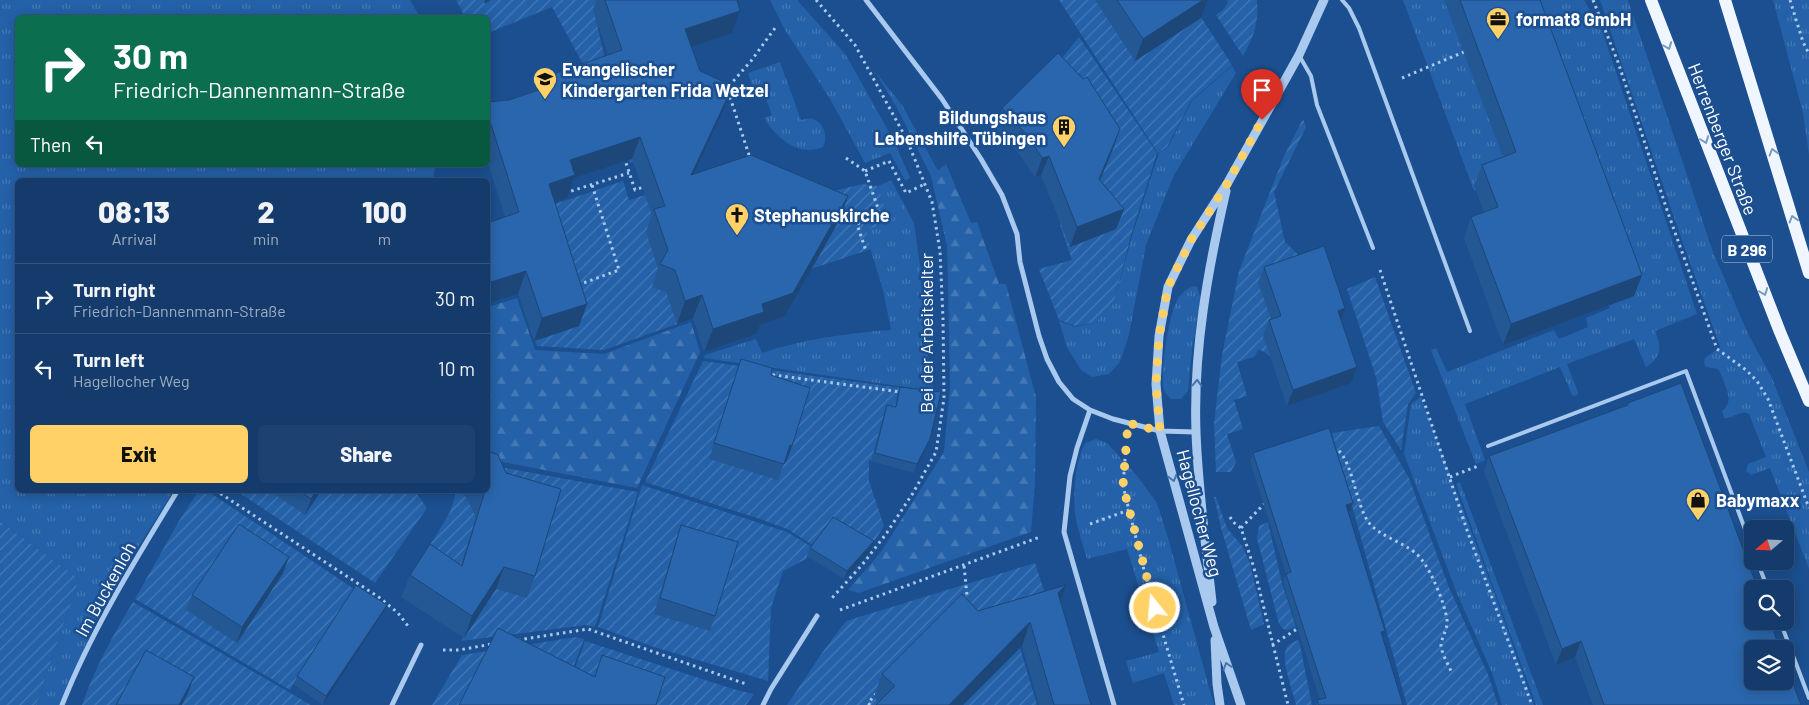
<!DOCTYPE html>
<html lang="en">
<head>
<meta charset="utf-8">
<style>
	:root { --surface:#143b6b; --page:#1d4271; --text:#f1f3f6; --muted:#9dadc1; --line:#33557e; --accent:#ffd166 }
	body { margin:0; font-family:Barlow,sans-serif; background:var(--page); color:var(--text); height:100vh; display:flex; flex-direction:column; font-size:19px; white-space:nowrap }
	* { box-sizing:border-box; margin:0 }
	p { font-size:16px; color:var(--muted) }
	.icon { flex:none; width:28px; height:28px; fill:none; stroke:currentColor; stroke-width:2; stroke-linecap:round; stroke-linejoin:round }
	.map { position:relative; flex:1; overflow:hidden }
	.side { position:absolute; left:15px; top:178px; width:475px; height:315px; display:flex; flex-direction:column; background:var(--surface); border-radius:8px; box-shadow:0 2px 12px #0003,0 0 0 1px var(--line) }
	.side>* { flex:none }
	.top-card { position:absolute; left:15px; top:15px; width:475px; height:152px; border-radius:8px; box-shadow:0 2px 12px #0003,0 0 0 1px var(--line); background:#0b6e4f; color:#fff; overflow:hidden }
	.needle { width:32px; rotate:251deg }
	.controls { position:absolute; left:1744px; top:520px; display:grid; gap:10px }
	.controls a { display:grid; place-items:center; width:50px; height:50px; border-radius:8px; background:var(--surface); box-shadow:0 2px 12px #0003,0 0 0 1px var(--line); font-size:25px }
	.pin { position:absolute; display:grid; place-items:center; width:42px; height:42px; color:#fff; margin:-51px -21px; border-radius:50% 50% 50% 0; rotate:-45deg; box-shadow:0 0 5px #0007 }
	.pin .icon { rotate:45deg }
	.me { position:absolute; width:55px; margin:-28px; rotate:343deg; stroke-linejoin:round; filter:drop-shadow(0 0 4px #0008) }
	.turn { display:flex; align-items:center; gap:18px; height:105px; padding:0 15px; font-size:22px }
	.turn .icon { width:65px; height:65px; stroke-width:2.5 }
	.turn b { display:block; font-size:35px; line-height:42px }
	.then { display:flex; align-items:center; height:48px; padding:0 15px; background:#0003; gap:10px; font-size:19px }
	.eta { display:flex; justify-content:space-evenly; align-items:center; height:85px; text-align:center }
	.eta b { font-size:30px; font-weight:800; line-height:35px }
	.action { display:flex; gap:10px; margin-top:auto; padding:10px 15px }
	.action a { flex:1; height:58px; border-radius:8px; background:var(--accent); color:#111; font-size:20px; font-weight:800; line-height:58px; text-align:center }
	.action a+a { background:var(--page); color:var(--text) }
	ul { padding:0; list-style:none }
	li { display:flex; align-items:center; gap:15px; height:70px; padding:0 15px; border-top:1px solid var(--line) }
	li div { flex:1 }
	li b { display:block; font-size:19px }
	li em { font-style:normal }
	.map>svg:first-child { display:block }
	.grass { fill:url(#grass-tufts) }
	.forest { fill:url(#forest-firs) }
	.garden { fill:url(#garden-furrows) }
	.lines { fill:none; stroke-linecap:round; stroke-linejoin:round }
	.path { stroke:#a9c9ee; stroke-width:3; stroke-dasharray:2.5 4; stroke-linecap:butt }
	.service { stroke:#a9c9ee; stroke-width:4 }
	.minor { stroke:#a9c9ee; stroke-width:5 }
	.tertiary { stroke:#a9c9ee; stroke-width:9 }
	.primary { stroke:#f0f6ff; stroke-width:12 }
	.wall { fill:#245895 }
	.shaded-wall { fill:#1d4779 }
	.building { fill:#2a66ad; stroke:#1d4779 }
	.oneway { stroke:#7b9ac1 }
	.oneway2 { stroke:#4674ac }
	.route { stroke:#ffd166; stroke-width:9; stroke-dasharray:0 16.2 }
	.labels { text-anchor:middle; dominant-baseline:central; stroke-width:5; stroke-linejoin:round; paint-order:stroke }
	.shield { fill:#1b4f8f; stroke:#bbcadd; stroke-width:1 }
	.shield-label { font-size:16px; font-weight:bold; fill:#fff }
	.poi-label { font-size:18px; font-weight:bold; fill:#fff; stroke:#1b4f8f; text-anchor:start }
	.street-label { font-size:18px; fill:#fff; stroke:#1b4f8f }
</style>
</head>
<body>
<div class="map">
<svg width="1809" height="705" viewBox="0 0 1809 705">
	<defs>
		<pattern id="grass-tufts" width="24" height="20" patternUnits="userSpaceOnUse" patternTransform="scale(1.25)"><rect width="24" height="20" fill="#2461a8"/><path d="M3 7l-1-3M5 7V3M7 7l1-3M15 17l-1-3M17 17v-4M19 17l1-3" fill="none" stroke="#4579b5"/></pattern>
		<pattern id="forest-firs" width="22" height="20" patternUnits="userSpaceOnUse" patternTransform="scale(1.25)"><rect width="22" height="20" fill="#2461a8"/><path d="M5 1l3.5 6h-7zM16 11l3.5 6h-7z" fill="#4579b5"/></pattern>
		<pattern id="garden-furrows" width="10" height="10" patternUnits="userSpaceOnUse" patternTransform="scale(1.25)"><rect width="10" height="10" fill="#2461a8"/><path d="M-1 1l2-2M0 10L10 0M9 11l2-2" fill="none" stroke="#4579b5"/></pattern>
	</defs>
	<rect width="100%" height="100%" fill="#1b4f8f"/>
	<path class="grass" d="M0,0h410l10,17 -402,1v147h417l-2,15h-415v310h156l-73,116 -38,99h-27l43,-126 -79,-58z
		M770,0h27l49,55 49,88 15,35 -5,2 -15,-27 -25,10 -35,-64 -45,-69z
		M1403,0h181l19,33 94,281 -42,17c6,16 8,25 -9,36l-12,-28 -67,25 11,28 -1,3 -3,1 -2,-1 -12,-28 -95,37 20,56 -9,4 -45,-114 5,-2 11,24 107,-42 5,9 29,-12 -2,-9 24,-10 -45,-118h-87l-4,1z
		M1600,0h28l85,252 35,82 23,42 38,96v97l-39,-101 -19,7 -5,-4 2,-7 18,-7 -17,-43 -5,-2 -17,6h-3l-2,-7c14,-10 2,-27 -3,-41 -5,-3 -9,-1 -14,-4l-1,-5 1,-3 15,-11 -47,-132z
		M1773,0h36v155l-6,-42z
		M780,62l21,58c4,-1 8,-2 12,-1 12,4 15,19 10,28 -25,11 -47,-10 -59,-29l8,-3 -10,-28 -9,2 -5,-16z
		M1232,66l4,7 -62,102 -28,70 -17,90 -9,27 -11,12 -17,3 -11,-7 -14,-23 -8,-26 17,6 20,-5 18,-20 19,-69 26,-80 9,-6 24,-46z
		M874,70l28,35 36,66 -7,5 -35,-70z
		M891,180l23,43 7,49 2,48 10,71 -229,-33 1,-3 51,-16 6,14c42,-14 85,-20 129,-23l-8,-40 -18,-59 24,-11 -11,-34z
		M1194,286l3,1 4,12 -9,51 -4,41 -7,8h-10c-4,-4 -7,-7 -8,-13 -2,-18 5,-64 12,-81 3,-9 10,-16 19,-19z
		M1421,397l73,195 40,113h-32l-10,-32 -36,-82 -52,-137 7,-50z
		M1096,439l11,4 31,34 19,26 11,35 46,167h-40l-10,-32 -31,10 -7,-22 33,-9 -32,-103 -40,10c-4,-14 -10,-31 -12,-46 -2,-22 0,-50 10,-70z
		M1460,482l83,223h-7l-80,-221z"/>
	<path class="forest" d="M946,164l25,59 6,-1 22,62h7l30,113 -1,86 -4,49 -172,61 -11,-3 33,-38 63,-100 6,-65 -2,-101 -1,-40 -16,-70z
		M517,298l18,52 69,4 87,-32 9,30 -63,136 -149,-29v-152z"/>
	<path class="garden" d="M456,0h164l-26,11 11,48 42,98 -17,6 -35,-101 -11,4 -32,-59 -64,26v-15l-23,-1z
		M1059,0h131l42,65 -41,36 -24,46 -9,6z
		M1227,0h30c2,23 -3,36 -14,56l-27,-41 8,-6 4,-7z
		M1079,37l78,116 -25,79 -18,70 -18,20 -20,4 -17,-6 -20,-51 33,-9 -12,-35 -10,-152z
		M1303,119l3,8 -32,65 11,50 24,23 -34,67 -5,24 -11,-7 -5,8 -17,5 10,34 -13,4 9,29 -16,5 9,28 -5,10h-15l-2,-49 8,-68 17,-84 45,-115z
		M623,181l6,19 16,-5 12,34 20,95 -73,26 -67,-4 -42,-122z
		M863,184l15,2 11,34 -23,11 5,18 -63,21 16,-77z
		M1375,277l41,116 -8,11 -7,46 -18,-28 -7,-45 -29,-88z
		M703,361l235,32 -26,77 -43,-10v21l15,45 -14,22 -54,-1 -29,-18 -27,-10 -115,-37z
		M1379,426l30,52 39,107 41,92 9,28h-91l-75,-272z
		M488,465l150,27 -43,135 -9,-2 -125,16 22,-33 -65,-43 32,-53 7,-22h31z
		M642,485l145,47 25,15 -6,12 -23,12 -12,37 -3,73 -114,-34 -56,-20z
		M199,490h7l148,99 -64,101 -155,-91 44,-78z
		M235,490h179l13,18 -52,75z
		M1214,497h2l11,31 16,19 7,17 14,60 -13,6 -30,-102z
		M0,521l79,58 -43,126h-36z
		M1268,522l14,61 14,44 -8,3 -5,-1 -4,-5 -22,-86 2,-12z
		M1035,563l15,46 -38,12 25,84h-250l35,-52 24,-32z
		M133,602l178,103h-229c13,-37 31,-70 51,-103z
		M576,637l8,2 -25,66h-127l30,-50z
		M1299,640l13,65h-16c-3,-13 -13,-39 -11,-52 1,-8 7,-11 14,-13z
		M585,641l151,49 18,4 -8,11h-184z"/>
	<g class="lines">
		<path class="path" d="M816,0l39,45 52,95 25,62 8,49 3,68 1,79 -8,54 -23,41 -27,41 -24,31 -30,33
			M1593,0l25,62 50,151 49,136 29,21 11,11 11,18 41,109
			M1790,0l13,42 6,12
			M1402,78l62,-26
			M729,86l22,-25 24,-33
			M728,91l22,67
			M624,157l11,33 11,-4
			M846,158l19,13 15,43 -23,10 9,27
			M865,171l24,-10 17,32 19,-9
			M565,193l64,-20
			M1380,270l88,263 64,172
			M578,285l41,-15 -27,-85
			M766,374l135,18
			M1126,446l-3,40 22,88 39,131
			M1333,451l5,-1c14,12 18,52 29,70 11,18 42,22 55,40 10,13 23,44 25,60 1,9 -6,18 -6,26 1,8 7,18 10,25
			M1450,477l28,-11
			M215,490l165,108 18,15 10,13
			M1230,517l3,5 8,6 13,40 34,137
			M1090,524l39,-14
			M1241,528l23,-24
			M964,600l3,-4 -3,-31
			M840,610l200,-73
			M518,640l70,-11 158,55
			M1272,645l25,-16
			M443,650h16l33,-6
			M870,705l-2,-2 8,-9"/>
		<path class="service" d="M1342,0l7,8 10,20 111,303
			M1300,57l11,19 6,29 56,143
			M1488,446l198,-75 66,177
			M1757,561l11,28
			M1780,621l29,77"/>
		<path class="minor" d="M866,0l76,99 39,60 21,36 15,39 3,28 19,74 8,23 12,23 14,17 17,11 23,9 47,12 36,1
			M1090,410l-13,38 -7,28 -6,56 50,173
			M62,705c30,-76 74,-146 116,-215
			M392,705l29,-60
			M763,705l8,-16 46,-73"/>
		<path class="tertiary" d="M1212,602c-6,-56 -14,-113 -16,-170 -3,-81 12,-163 30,-241
			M1215,640l2,44 3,21
			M1241,705l-27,-78 -54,-196 -4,-47 3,-48 9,-49 23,-47 36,-56 72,-129 25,-55"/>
		<path class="primary" d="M1651,0l129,332 29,69
			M1725,0l84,273"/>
	</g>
	<path class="wall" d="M596,0h141l3,11 -8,22 -40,14 8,24 24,38 -30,66 154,21 -8,23 -55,97 -25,9 -4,9 -52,18 -11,-34 -16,6 -11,-32 -14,-5 6,-18 -12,-37 6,-17 -20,-56 -58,19 -7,20 -13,4 33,102 -8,22 -45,15 -16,-47 -13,-77 -17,-54v-61l21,-2 28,-10 5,-12 66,-23 -15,-46z
		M1095,0h113l-7,18 -66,43z
		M1444,0h96l94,296 -131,49 -39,-107 7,-21 13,-5 -10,-26 8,-21 21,-8z
		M1002,108l111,41 -13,31 24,29 -8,20 -46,18 -29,-72 -6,3 -15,-23 -25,-27z
		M1264,267l77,53 16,47 -6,16 -64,23 -24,-70 6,-16 2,-1 -13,-36z
		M741,359l51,87 -6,16 -1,-1 -7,19 -69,-21z
		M900,387l30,52 -3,8 -13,26 -43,-12 13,-48 3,-8 8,2 2,-12z
		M1628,403l173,302h-208l-18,-48 -19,8 -72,-193 5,-16 137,-51z
		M1253,453l97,58 -2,1 35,126 20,67h-87l1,-5h3l-37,-118 3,-8 -36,-113z
		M269,490h62l-2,2 -10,2 -14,21z
		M462,490h26l47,86 -8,22 -31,-9 -32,49 -63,-41 9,-22 51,-10 15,-48z
		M681,525l34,91 -5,15 -56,-17 22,-73z
		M874,541l-3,9 -27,29 -37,-23 3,-8z
		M283,573l-46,70 -51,-33 6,-15z
		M1066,585l-5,16 30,104h-52l-17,-59 -59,59h-87l3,-3 -5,-5 8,-23 96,-63z
		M383,613l-60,92 -29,-20 3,-9z"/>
	<path class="shaded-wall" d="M485,0h6l-7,4z
		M1203,0h5l-7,18 -66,43 8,-22z
		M740,11l-8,22 -55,19 8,-23z
		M733,86l-9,23 -41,89 8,-23z
		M1120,129l-7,20 -21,50 7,-20z
		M640,137l-8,22 -58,19 -7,20 -27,9 9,-23 21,-24z
		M1049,156l-8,19 -6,3 7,-20z
		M848,196l-8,23 -55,97 -25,9 -4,9 -52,18 9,-23 49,-25z
		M1124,209l-8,20 -46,18 7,-20z
		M526,271l-8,23 -30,9v-20z
		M1642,275l-8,21 -131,49 8,-21z
		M702,295l-9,23 -16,6 8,-23z
		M587,304l-8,22 -45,15 8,-23z
		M1345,308l-5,16 -2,-13z
		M1357,367l-6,16 -64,23 6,-16z
		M930,439l-3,8 -13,26 3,-9z
		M790,445l2,1 -6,16 -2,-1z
		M317,490h14l-2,2 -10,2 -14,21 6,-16z
		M1353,503l-3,8 -7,2 3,-8z
		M874,541l-3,9 -27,29 3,-8z
		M289,557l-6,16 -46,70 5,-16z
		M504,567l-8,22 -32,49 8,-22z
		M1066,585l-8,24v-16z
		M387,605l-4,8 -60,92 3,-9z
		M1030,622l-8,24 -59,59h-14z
		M1385,631l-3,8 -1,-7z
		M1581,641l-6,16 -19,8 6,-16z
		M194,677l-6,16 -6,12h-3z"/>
	<path class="building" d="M605,0h132l3,11 -55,18 15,42 33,15 -42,89 60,-20 97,41 -55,97 -31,11 2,8 -51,17 -11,-34 -17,6 -10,-31 -15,-6 8,-14 -14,-41 11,-3 -25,-69 -70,23 5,15 -26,9 38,120 -45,14 -16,-47 -38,12v-60l31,-11 -31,-97v-13l21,-2 36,-12 -3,-10 80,-28z
		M1117,0h86l-60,39z
		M1460,0h80l102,275 -131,49 -40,-107 27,-10 -16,-42 34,-13z
		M1058,53l25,26 4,-2 33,52 -21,50 25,30 -47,18 -28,-71 -7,2 -15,-23 -25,-27z
		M1324,246l21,62 -7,3 19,56 -64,23 -24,-70 12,-4 -17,-49z
		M741,359l31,9 -1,7 39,13 -18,58 -2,-1 -6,19 -70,-21z
		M1681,383l77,206h-6v32h18l10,28h-28v32h33v-19l16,43h-197l-23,-64 -19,8 -73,-193 139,-51v-2z
		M900,387l41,5 -11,47 -13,25 -42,-11 12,-48 9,2z
		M1329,428l24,75 -7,2 39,126 -4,1 22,73h-84l-2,-5 9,-2 -40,-124 5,-2 -38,-119z
		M488,451l10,4 8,18 55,16 -26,87 -31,-9 -32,49 -62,-41 20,-31 32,22 22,-72 -2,-4h6z
		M298,490h19l-6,9z
		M833,517l41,24 -27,30 -37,-23z
		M239,524l50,33 -47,70 -50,-32z
		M681,525l57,17 -23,74 -55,-18z
		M356,585l31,20 -61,91 -29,-20z
		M1066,585l-8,8 33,112h-37l-24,-83 -81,83h-73l19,-19 -13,-12 80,-80 16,17z
		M498,628l97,49 7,-22 63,22 -9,28h-197z
		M146,650l48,27 -15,28h-63z"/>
	<defs><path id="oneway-chevron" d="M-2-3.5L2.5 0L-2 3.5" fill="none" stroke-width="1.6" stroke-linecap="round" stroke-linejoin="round" transform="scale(1.25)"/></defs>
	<g class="oneway">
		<use href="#oneway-chevron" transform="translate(1668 46) rotate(69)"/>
		<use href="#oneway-chevron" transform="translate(1705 140) rotate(69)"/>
		<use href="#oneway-chevron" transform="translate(1773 152) rotate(-107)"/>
		<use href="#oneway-chevron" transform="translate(1793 219) rotate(-107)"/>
		<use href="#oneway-chevron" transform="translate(1764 292) rotate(69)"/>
	</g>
	<g class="oneway2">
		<use href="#oneway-chevron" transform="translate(1197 383) rotate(-88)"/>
		<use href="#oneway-chevron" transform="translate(1173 478) rotate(75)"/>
		<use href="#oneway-chevron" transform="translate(1227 666) rotate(-108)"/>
	</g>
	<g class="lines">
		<path class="route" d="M1155,608l-32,-122 5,-63 32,8 -4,-47 3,-48 9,-49 23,-47 36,-56 35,-64"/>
	</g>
	<defs>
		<g id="office-pin" transform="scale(1.25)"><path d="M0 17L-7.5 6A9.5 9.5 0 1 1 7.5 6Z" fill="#ffd166" stroke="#1b4f8f"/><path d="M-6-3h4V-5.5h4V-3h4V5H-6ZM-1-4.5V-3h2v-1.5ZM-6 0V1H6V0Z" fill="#111"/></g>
		<g id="school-pin" transform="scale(1.25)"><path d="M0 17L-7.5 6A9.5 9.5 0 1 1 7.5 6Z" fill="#ffd166" stroke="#1b4f8f"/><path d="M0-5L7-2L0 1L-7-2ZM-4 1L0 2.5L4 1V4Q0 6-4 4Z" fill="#111"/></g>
		<g id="building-pin" transform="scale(1.25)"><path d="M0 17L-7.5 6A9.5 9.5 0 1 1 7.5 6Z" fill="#ffd166" stroke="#1b4f8f"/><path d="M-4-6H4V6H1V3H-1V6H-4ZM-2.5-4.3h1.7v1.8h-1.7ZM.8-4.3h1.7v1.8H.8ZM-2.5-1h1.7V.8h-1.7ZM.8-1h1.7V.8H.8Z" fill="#111"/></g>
		<g id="church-pin" transform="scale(1.25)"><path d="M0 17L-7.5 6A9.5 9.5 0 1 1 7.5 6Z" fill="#ffd166" stroke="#1b4f8f"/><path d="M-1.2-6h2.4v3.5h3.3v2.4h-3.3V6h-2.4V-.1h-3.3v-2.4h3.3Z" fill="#111"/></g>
		<g id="shop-pin" transform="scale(1.25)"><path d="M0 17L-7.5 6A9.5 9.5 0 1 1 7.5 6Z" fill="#ffd166" stroke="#1b4f8f"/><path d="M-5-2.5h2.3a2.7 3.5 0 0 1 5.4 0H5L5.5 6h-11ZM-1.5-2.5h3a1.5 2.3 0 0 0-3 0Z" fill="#111"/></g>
	</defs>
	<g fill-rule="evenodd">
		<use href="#office-pin" x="1498" y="19"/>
		<use href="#school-pin" x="545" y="79"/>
		<use href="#building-pin" x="1064" y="127"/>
		<use href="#church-pin" x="737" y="215"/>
		<use href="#shop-pin" x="1698" y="500"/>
	</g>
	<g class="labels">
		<rect class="shield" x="1722" y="235.5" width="50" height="27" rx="4"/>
		<g class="shield-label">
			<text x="1747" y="249">B 296</text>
		</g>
		<g class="poi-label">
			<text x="1516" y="19">format8 GmbH</text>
			<text x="562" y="69">Evangelischer<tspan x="562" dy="21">Kindergarten Frida Wetzel</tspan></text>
			<text x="1046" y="117" text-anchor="end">Bildungshaus<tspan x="1046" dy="21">Lebenshilfe Tübingen</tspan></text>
			<text x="754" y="215">Stephanuskirche</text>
			<text x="1716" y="500">Babymaxx</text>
		</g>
		<g class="street-label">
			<text transform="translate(1723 139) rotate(69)">Herrenberger Straße</text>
			<text transform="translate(926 333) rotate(-90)">Bei der Arbeitskelter</text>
			<text transform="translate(1200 513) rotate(75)">Hagellocher Weg</text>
			<text transform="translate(105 589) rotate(-61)">Im Buckenloh</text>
		</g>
	</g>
</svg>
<div class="controls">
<a><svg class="needle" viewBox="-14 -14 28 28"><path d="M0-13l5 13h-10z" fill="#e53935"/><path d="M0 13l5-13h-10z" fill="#9dadc1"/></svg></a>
<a><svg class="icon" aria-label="search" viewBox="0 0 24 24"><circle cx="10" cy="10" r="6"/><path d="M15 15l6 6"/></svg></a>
<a><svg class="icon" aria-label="layers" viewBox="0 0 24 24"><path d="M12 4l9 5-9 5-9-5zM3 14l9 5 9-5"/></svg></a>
</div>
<div class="pin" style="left:1262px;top:120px;background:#d93025"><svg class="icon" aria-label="arrive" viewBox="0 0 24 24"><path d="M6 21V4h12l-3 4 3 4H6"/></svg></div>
<svg class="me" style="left:1155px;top:608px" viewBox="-20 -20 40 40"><circle r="17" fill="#ffd166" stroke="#fff" stroke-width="3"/><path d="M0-11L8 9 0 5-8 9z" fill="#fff"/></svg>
<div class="top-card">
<div class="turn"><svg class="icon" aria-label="right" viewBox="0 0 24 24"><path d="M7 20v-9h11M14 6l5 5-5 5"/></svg><div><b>30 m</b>Friedrich-Dannenmann-Straße</div></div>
<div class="then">Then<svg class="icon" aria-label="left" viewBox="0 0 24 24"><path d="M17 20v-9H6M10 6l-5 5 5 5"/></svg></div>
</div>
<section class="side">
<div class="eta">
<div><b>08:13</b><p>Arrival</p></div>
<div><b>2</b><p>min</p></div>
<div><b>100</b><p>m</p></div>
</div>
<ul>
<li><svg class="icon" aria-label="right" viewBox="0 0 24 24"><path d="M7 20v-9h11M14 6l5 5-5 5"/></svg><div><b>Turn right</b><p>Friedrich-Dannenmann-Straße</p></div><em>30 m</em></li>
<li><svg class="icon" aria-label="left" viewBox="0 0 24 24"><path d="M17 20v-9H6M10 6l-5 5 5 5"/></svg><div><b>Turn left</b><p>Hagellocher Weg</p></div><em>10 m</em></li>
</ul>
<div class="action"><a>Exit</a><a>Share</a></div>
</section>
</div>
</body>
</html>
